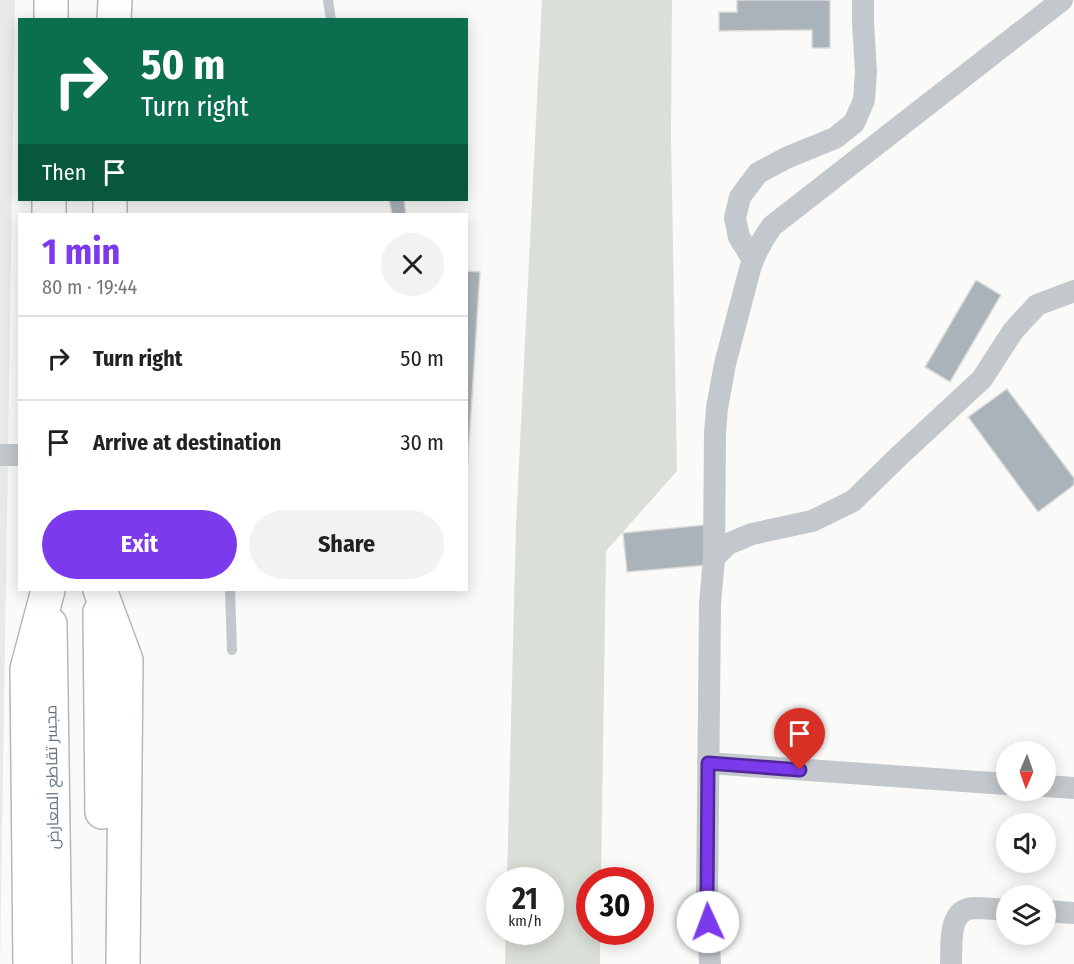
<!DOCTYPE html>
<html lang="en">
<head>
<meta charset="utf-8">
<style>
	:root { --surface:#fff; --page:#f2f2f2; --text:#222; --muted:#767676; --line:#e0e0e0; --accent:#7c3aed }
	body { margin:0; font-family:"Fira Sans Condensed",Cairo,sans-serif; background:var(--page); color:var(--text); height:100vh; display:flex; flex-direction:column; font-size:22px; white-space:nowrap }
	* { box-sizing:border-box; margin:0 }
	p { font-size:20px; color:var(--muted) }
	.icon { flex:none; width:33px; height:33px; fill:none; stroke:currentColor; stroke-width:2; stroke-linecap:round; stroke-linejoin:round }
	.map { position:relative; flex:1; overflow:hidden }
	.panel { position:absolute; left:18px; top:213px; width:450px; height:378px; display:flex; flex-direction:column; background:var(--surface); border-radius:0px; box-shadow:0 3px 15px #0003 }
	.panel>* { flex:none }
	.hud { position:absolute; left:18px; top:18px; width:450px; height:183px; border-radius:0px; box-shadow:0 3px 15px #0003; background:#0b6e4f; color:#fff; overflow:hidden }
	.needle { width:39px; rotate:182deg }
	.buttons { position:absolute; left:996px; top:741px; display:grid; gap:12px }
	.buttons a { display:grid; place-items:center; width:60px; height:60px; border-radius:50%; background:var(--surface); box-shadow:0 3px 15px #0003; font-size:30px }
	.speed { position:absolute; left:486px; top:867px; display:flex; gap:12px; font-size:30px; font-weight:700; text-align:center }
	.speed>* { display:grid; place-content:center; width:78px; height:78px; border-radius:50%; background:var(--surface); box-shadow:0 3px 15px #0003; line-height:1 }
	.speed small { font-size:15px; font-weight:400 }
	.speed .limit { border:9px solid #d22; background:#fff; color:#111 }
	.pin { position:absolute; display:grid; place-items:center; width:51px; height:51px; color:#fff; margin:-62px -26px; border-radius:50% 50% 50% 0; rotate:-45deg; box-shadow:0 0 6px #0007 }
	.pin .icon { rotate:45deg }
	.me { position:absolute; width:66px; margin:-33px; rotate:358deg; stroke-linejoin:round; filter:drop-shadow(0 0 4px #0008) }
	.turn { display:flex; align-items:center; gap:21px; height:126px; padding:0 24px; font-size:27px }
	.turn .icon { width:78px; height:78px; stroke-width:2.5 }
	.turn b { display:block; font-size:42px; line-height:51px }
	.then { display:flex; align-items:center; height:57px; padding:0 24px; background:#0003; gap:12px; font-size:22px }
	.round { display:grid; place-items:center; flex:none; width:63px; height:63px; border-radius:32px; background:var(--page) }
	.head { display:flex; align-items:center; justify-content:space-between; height:102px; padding:0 24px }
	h1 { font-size:36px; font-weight:700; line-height:45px; color:var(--accent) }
	.button { display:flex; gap:12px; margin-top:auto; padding:12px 24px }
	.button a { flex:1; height:69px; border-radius:36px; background:var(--accent); color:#fff; font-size:24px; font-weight:700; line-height:69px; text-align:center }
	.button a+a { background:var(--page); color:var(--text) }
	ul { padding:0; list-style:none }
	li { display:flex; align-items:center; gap:18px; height:84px; padding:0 24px; border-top:2px solid var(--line) }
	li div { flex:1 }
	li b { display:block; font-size:22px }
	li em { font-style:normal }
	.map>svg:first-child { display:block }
	.built { fill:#e8e9e9 }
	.green { fill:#dadfd7 }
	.building { fill:#aab3b9; stroke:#dcdcda; stroke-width:1.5 }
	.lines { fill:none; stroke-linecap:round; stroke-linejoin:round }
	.trunk-casing { stroke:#b4b9bd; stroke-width:36 }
	.service { stroke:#c3c8cc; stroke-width:10 }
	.minor { stroke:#c3c8cc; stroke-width:22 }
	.trunk { stroke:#fff; stroke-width:33 }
	.route-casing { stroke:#51269a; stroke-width:15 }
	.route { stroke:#7c3aed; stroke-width:10 }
	.labels { text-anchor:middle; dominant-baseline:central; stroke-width:6; stroke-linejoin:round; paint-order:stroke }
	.street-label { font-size:16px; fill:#657683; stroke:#fff }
</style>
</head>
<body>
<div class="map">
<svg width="1074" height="964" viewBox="0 0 1074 964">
	<rect width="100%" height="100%" fill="#fafaf8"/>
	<path class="built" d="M0,0h15l-15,964z"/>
	<path class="green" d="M542,0h130l-1,135 6,336 -71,80 -5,329h-11v52h10v32h-95l1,-32h44v-52h-43l9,-355z"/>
	<path class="building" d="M737,0h93v48h-18v-18l-93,1v-19h18z
		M389,200h15l2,14h-14z
		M466,271l14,1 -14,217z
		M976,280l25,15 -51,87 -25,-15z
		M1007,389l67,89v7l-36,27 -70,-95z
		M704,525l4,40 -81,7 -4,-39z"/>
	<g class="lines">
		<g class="trunk-casing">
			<path id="trunk" d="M51,20v-20
				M114,20l1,-20
				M49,214v-14
				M110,214v-14
				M100,590l26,70 -3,304
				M100,612l2,200
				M50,624l5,340
				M30,964l-3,-295 21,-79"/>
		</g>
		<path class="service" d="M328,0l3,20
			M230,590l2,60"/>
		<path class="minor" d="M753,260l-14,-23 -4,-19 5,-21 18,-24 28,-15 49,-20 19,-15 10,-23 2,-28 -3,-49v-23
			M0,455h20
			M714,558l1,-124 2,-26 8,-44 25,-95c5,-16 12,-29 22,-43l290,-226
			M708,763l298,21
			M1046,786l28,2
			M1046,911l28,2
			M710,964l-3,-64 3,-296 4,-46 14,-14 24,-10 60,-13 41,-20 45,-44 84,-78 31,-48 24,-26 37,-14
			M951,964c1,-18 -4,-54 22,-56 11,0 23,1 33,2"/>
		<use href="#trunk" class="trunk"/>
	</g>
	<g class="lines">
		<g class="route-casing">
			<path id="route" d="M708,922l-1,-22 1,-137 92,7"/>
		</g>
		<use href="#route" class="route"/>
	</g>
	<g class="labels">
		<g class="street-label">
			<text transform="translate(52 777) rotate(-91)">مجسر تقاطع المعارض</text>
		</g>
	</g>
</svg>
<div class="buttons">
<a><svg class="needle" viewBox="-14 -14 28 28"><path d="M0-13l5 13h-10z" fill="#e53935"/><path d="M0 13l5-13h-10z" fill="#767676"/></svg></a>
<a><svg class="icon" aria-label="sound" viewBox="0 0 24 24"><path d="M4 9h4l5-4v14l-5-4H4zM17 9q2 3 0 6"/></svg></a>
<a><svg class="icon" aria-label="layers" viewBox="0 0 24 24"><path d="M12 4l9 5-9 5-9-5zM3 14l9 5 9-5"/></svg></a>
</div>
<div class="speed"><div>21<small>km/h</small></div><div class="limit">30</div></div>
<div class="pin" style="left:800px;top:770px;background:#d93025"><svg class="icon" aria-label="arrive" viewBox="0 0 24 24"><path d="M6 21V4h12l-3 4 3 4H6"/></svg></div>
<svg class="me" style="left:708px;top:922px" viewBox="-20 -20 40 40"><circle r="19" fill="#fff"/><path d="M0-13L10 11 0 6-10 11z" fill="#7c3aed"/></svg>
<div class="hud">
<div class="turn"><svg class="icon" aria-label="right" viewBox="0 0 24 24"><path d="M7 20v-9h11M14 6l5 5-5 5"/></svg><div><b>50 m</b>Turn right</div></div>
<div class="then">Then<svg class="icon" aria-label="arrive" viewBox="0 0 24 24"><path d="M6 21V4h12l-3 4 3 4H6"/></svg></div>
</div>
<section class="panel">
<div class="head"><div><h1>1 min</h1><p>80 m · 19:44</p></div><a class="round"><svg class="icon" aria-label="close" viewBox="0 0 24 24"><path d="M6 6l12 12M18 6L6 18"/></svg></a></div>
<ul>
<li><svg class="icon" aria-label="right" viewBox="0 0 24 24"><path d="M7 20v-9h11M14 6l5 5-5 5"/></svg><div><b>Turn right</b></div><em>50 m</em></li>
<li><svg class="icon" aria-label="arrive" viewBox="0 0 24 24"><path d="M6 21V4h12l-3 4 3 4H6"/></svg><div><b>Arrive at destination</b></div><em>30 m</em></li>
</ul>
<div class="button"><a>Exit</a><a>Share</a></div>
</section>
</div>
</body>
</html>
